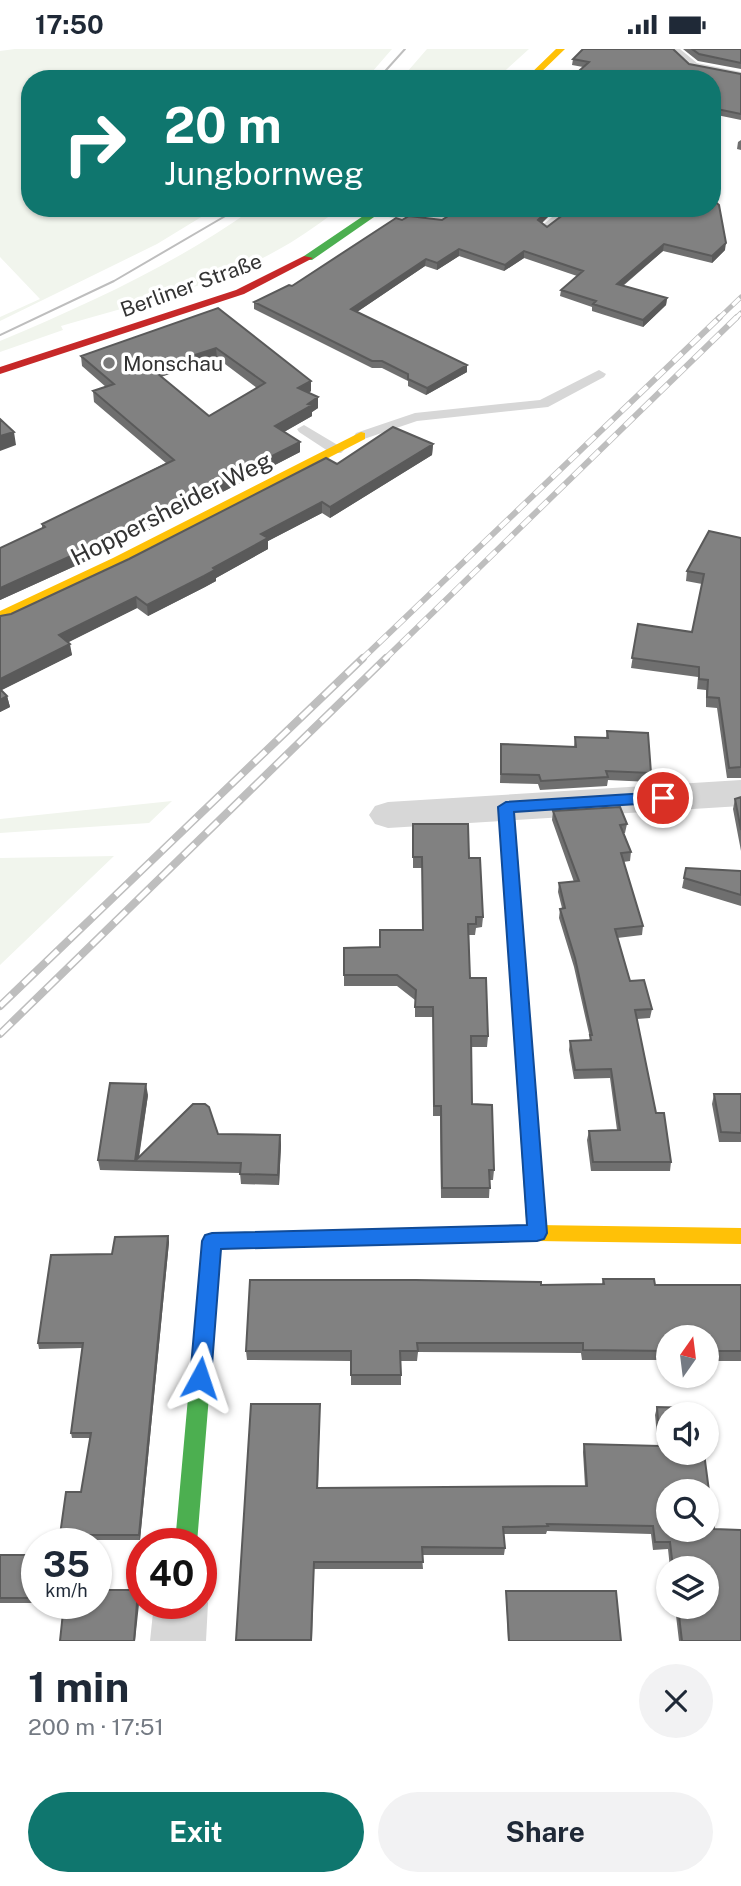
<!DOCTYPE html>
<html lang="en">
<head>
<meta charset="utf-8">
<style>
	:root { --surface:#fff; --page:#f2f2f3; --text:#1f2937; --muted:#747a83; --accent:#0f766e }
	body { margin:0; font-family:"Public Sans",sans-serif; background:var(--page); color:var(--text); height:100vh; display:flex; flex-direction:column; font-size:26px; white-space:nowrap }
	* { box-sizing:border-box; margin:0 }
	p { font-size:23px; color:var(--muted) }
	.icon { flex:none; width:38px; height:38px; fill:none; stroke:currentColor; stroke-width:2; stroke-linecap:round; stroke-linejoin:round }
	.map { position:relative; height:1592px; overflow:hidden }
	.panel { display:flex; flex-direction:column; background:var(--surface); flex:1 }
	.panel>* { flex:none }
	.banner { position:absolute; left:21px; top:21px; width:700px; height:147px; border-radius:28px; box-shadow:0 2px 5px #0004; background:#0f766e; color:#fff; overflow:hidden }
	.needle { width:46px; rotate:14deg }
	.buttons { position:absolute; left:656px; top:1276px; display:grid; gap:14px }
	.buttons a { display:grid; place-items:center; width:63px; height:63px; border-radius:50%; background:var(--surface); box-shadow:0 2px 5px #0004; font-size:35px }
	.speed { position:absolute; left:21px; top:1479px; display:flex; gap:14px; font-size:35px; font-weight:700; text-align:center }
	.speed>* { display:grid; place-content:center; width:91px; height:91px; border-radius:50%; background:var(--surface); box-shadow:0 2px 5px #0004; line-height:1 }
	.speed small { font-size:18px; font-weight:400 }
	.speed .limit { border:10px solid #d22; background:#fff; color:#111 }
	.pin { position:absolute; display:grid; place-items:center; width:60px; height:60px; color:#fff; margin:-30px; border:4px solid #fff; border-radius:50%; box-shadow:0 2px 7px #0007 }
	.me { position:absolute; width:77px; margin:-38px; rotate:5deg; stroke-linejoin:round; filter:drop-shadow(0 0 5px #0008) }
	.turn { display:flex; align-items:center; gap:24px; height:147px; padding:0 28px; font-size:32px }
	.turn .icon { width:91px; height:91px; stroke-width:2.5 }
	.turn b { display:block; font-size:49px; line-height:60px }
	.round { display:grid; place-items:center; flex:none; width:74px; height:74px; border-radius:37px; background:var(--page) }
	.summary { display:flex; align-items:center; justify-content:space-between; height:119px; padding:0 28px }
	h1 { font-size:42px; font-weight:700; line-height:52px }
	.action { display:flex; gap:14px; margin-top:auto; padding:14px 28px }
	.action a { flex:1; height:80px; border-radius:42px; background:var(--accent); color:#fff; font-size:28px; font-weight:700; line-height:80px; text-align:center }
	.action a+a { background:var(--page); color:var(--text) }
	.status { display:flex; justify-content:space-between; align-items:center; height:49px; padding:0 35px; background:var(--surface); direction:ltr }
	.status svg { height:19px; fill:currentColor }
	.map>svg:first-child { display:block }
	.green { fill:#f1f5ed }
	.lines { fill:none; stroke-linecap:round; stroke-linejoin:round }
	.lane { fill:#d7d7d7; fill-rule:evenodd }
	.street { fill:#d7d7d7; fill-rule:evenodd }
	.fast { fill:#4caf50; fill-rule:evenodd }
	.slow { fill:#ffc107; fill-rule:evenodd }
	.jam { fill:#c62828; fill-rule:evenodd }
	.tram { stroke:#bebebe; stroke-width:2 }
	.rail-far2-casing { stroke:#bebebe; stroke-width:5 }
	.rail-far1-casing { stroke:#bebebe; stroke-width:6 }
	.rail-casing { stroke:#bebebe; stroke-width:8 }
	.rail-far2 { stroke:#fff; stroke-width:3.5; stroke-dasharray:10; stroke-linecap:butt }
	.rail-far1 { stroke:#fff; stroke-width:4.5; stroke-dasharray:12; stroke-linecap:butt }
	.rail { stroke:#fff; stroke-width:5; stroke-dasharray:16; stroke-linecap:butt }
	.wall { fill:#6f6f6f; fill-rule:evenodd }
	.shaded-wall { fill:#5a5a5a }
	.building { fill:#818181; stroke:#5a5a5a; stroke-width:2; fill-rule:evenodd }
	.route { fill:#1a73e8; stroke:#114b97; stroke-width:2 }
	.poi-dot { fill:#7a7a7a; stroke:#fff; stroke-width:2.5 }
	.labels { text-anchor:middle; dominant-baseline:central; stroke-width:7; stroke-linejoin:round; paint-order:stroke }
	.far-street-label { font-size:21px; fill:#333; stroke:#fff }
	.far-poi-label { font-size:21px; fill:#333; stroke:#fff; text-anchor:start }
	.street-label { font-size:24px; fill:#333; stroke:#fff }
</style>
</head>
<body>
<div class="status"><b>17:50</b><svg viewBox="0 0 49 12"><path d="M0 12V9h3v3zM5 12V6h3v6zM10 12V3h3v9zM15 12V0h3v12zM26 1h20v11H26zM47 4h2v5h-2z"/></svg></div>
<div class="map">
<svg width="741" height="1592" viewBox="0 0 741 1592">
	<rect width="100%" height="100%" fill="#fff"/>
	<path class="green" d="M15,0h377l-26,30h-336v129h186l-59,36 -157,77v-4l40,-18 -40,-42v-206z
		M427,0h102l-33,30h-95z
		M254,159h87c-19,13 -38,28 -58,39 -68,40 -147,57 -222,79l2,4 -63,22v-11c88,-37 176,-77 254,-133z
		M172,752l-23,22 -149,10v-14z
		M114,807l-114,109v-107z"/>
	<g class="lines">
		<path class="lane" d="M669,0h11l17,14 44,9v6l-52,-10z
			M377,159l63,8 13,-8 6,4 -17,12 -69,-9 -2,-3z
			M548,159h20l5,4 -27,19 -6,-4 17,-14z
			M599,321l7,4 -2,3 -56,30 -131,14 -56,19 -7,-4 2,-3 59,-20 125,-13z
			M304,376l37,22 3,3 -3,3h-10l-32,-21 -2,-3z"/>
		<path class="street" d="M741,731v26l-353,22 -13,-4 -6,-9 6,-9 13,-4z
			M201,1537l7,17 -2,38h-56l4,-38h47z"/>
		<path class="fast" d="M375,159h12l-75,52h-8v-4z
			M506,753l8,5 33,426 -3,6 -7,2 -7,-2 -3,-6 -29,-426z
			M241,1183l7,2 3,6 -3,6 -27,3 -24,294h-22l27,-302 3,-6z"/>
		<path class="slow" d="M556,0h9l-31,30h-9z
			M361,383l4,1v6l-242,125 -123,56v-9l113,-53z
			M537,1176l204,3v16l-204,-3 -296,7 -7,-2 -3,-6 3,-6 7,-2z"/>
		<path class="jam" d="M304,207l9,2 -69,36 -244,80v-7l236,-77z"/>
		<path class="tram" d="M378,30l27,-30
			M0,286l114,-54 125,-73"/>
		<g class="rail-far2-casing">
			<path id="rail-far2" d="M718,270l23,-22
				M735,270l6,-6"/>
		</g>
		<g class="rail-far1-casing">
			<path id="rail-far1" d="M361,611l359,-343
				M384,611l353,-343"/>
		</g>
		<g class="rail-casing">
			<path id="rail" d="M0,957l363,-348
				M0,985l386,-376"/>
		</g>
		<use href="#rail-far2" class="rail-far2"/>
		<use href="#rail-far1" class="rail-far1"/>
		<use href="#rail" class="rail"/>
	</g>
	<path class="wall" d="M683,0h58v20l-43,-8z
		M573,10l116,5 52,10v46l-29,-6v-35l-129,-12 -11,-2z
		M741,91v10l-4,-1 1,-7z
		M424,159h26l-11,5 -15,-2z
		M458,159h95l-1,5 -10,10 5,4 24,-19h141l13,42 -13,13 -49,-12 -40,35 44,12 -1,7 -23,22 -51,-16v-4l-32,-11 1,-6 16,-14 -53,-18 -20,13 -45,-15 -22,14 -12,-4 -68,46 110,53v7l-41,23 -18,-9v-5l-26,-13h-10l-118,-59v-7l38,-16 110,-66h40l17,-11z
		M218,259l93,73v10l-2,2 9,15 -6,4v4l-28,16 16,20 -194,100 -106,48v-52l42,-19v-5l124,-61 -72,-61 -1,-11 13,-4 -24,-21 -1,-10zM217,309l40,30 -48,28 -48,-39z
		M433,395l-1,11 -102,63 -8,-5 -54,28v8l-52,29v3l-11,6 -57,29 -11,-8 -69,34 4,13 -71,35 6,6 3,11 -10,5v-96l11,-2 326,-150z
		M741,489v240h-14l-10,-70 -11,-1v-17l-9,-1 1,-12 -67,-9 7,-44 54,8 10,-48 -16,-3 1,-10z
		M607,682l44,42 -1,9 -42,-2 -1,6 -67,4 -2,-6 -38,-1 1,-39 73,3 1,-10 31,1z
		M741,748v54l-8,-42 2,-10z
		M553,762l74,13 -2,9h-1l7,19 -1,9 -7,1 20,64 -1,9 -25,3 13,43 22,28 -2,9 -13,1 19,94 15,49 -1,9h-79l-4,-31 2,-9 28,-1 -7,-52 -36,1 -5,-29 1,-9 19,-1 1,-2 -16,-71 -15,-49 1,-9 2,-1 -4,-16 1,-9 15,-1 -22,-62z
		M413,775l56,34 14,59 -1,10 -6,1 -1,7h-6l1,43 18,58 -1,11h-16l1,57 22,66 -1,10h-3l-1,18h-48l-1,-82h-7v-99h-18v-17l-18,-14h-53v-38l36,-1 42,-17v-62h-9z
		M686,819l55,3v35l-59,-18z
		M714,1045h27v48h-22l-7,-38z
		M148,1046l-9,63 79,-24 62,1 1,10 -2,40 -38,-1 -1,-11 -103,-2v-1v1l-37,-1 -2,-10z
		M168,1187l1,6 -29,298h-78l-2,-5 21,-43 9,-54h-18l-1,-5 11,-85 -43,1 -1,-6 74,-89z
		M603,1230l52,6h86v76h-34v-24h-39v23h-86l-1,-7 -163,-1 -1,9h-16v24h-50v-24l-104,-1 -1,-9 295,-66 61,-1z
		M251,1355h69l-2,84 267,-2 -2,-34 1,-8 74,2 -3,-31 2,-8 57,122 27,112h-62l-4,-34h32v-39h-37l-2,-19 -15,1 -2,-16 -104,-3 -1,3h-42l1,14 -1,7h-82l1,14h-109l-2,72h-76z
		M0,1506h37v32l-2,16h-35z
		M506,1542l115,50h-113z"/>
	<path class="shaded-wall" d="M440,159h10l-11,5z
		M551,159h2l-1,5 -15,14 1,-7z
		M726,194l-1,7 -13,13v-7z
		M664,195l-1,7 -47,40 1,-7z
		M459,200v7l-22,14v-7z
		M524,202v7l-20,13 1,-6z
		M426,210l-1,7 -74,50v-7z
		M667,249l-1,7 -23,22v-7z
		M216,299l1,10 -64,21 -1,-10z
		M467,316v7l-41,23 1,-7z
		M311,332v10l-13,7v-10z
		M318,348v11l-6,4v4l-37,21v-11z
		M14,383l2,13 -16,6v-15z
		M300,393v10l-194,100 -106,48v-12z
		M433,395l-1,11 -102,63v-11z
		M322,453v11l-54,28v8l-52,29v3l-11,6 -57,29 -1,-11 66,-37 48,-34z
		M136,548l1,11 -76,38 -2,-11z
		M70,595l2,11 -72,36v-12z
		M7,647l3,11 -10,5v-12z
		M146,1035l2,11 -10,66h-3l2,10 -2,-10z
		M280,1086l1,10 -2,40 -1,-10z
		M168,1187l1,6 -29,298 -1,-5z
		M37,1521v17l-2,16 -2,-5z
		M138,1541l2,5 -5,46h-1z"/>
	<path class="building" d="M583,0h90l16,15 52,10v40l-29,-6v-29h-142l19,-17 -16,-3z
		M692,0h49v14l-42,-9z
		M712,150l7,6 7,38 -14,13 -48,-12 -47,40 50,14 -24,22 -50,-16 3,-3 -35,-11 22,-19 -59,-20 -19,14 -46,-16 -22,14 -11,-4 -75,50 116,56 -40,23 -19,-9v-5l-26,-13h-10l-118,-59 35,-17 3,1 104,-68 6,2 7,-4 33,4 18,-12h91l-13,12 9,7 25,-19h140z
		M218,259l93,73 -13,7 20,9 -10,7 4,1 -37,21 25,16 -196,99 -104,47v-40l45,-21 -3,-3 132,-64 -81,-69 21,-7 -33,-28zM216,299l49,35 -56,33 -57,-47z
		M0,370l14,13 -14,4z
		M393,378l40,17 -103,63 -8,-5 -61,32 7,4 -55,30 2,2 -11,6 -57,29 -11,-8 -77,38 11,9 -70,35v-63l11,-2 118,-55 197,-101 11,6z
		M709,482l32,7v229l-12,1 -10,-70 -12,-1 1,-17 -9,-1v-12l-67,-9 6,-34 54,8 12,-58 -17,-3z
		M0,640l7,7 -7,4z
		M607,682l41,2 3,40 -45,-2 2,6 -67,4 -2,-6 -38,-1v-30l75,3 -1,-10 33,1z
		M741,748v33l-6,-31z
		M620,758l7,17 -7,1 11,27 -10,1 22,73 -28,3 15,52 14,-1 8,29 -17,1 21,103h8l7,49h-78l-4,-31 31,-1 -9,-61 -36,1 -5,-29 21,-1 -1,-5h2l-17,-77 -15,-49 5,-1 -6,-25 20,-2 -26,-70z
		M413,775h55l1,34h11l3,59h-7v7h-8l2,54h16l2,58h-17l1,68 20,1 2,65h-5l1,18h-48l-1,-82h-7l-1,-99h-18l1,-17 -19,-15h-53v-27l36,-1v-17h43l-1,-73h-9z
		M686,819l55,3v24l-57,-17z
		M110,1034l36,1 -11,77 -37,-1z
		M714,1045h27v39l-20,-1z
		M193,1055h12l4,3 9,27 62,1 -2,40 -38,-1 1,-11 -106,-2z
		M168,1187l-29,299h-79l6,-43h15l10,-59h-20l12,-90h-45l13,-88 61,-1 3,-17z
		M603,1230h51l1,6h86v66h-34v-14h-39v14l-85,-1v-7h-166l1,8h-18l1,24h-50v-24h-105l4,-71h166l125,2v3l63,-1z
		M251,1355h69l-3,84 270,-2 -3,-42 76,2 -3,-39 41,1 1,6h-31v39h36l10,76 27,1v111h-59l-4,-34h29v-39h-34l-3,-26h-15l-2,-16 -106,-2 1,2 -45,1 2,21 -83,-1 1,15h-109l-3,78h-75zM668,1442h39v38h-39z
		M0,1506h37v15l-4,28h-33z
		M96,1541h42l-4,51h-74l4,-38h32z
		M506,1542h110l5,50h-112z"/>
	<path class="route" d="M663,743l7,6 -2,4 -154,10 33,421 -3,6 -7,2 -316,8 -10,129 -3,7 -8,3 -7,-3 -3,-7 12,-137 3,-6 7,-2 315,-8 -29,-418 8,-5z"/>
	<circle class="poi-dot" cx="109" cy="314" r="7"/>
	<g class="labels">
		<g class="far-street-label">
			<text transform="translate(191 236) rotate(-20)">Berliner Straße</text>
		</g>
		<g class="far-poi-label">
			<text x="123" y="314">Monschau</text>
		</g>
		<g class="street-label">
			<text transform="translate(171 459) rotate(-27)">Hoppersheider Weg</text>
		</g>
	</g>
</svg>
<div class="buttons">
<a><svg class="needle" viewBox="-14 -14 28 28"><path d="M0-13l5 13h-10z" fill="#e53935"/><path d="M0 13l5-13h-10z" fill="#747a83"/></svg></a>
<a><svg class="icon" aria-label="sound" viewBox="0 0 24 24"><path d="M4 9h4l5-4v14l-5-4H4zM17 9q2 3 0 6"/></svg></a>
<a><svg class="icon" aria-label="search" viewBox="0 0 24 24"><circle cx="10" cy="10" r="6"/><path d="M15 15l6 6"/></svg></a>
<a><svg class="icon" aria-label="layers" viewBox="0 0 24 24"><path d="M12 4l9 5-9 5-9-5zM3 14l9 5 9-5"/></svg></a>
</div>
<div class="speed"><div>35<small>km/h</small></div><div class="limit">40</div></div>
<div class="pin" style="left:663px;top:749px;background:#d93025"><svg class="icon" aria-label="arrive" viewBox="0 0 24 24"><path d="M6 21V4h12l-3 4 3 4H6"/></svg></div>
<svg class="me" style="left:200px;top:1329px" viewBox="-20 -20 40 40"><path d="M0-17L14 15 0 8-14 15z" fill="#1a73e8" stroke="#fff" stroke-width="4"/></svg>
<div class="banner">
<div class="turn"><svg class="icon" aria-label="right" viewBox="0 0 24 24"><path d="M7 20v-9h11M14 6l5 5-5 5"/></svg><div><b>20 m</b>Jungbornweg</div></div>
</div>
</div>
<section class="panel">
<div class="summary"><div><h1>1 min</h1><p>200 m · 17:51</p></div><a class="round"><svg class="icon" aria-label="close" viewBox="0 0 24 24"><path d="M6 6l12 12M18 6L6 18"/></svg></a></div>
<div class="action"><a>Exit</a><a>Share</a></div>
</section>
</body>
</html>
